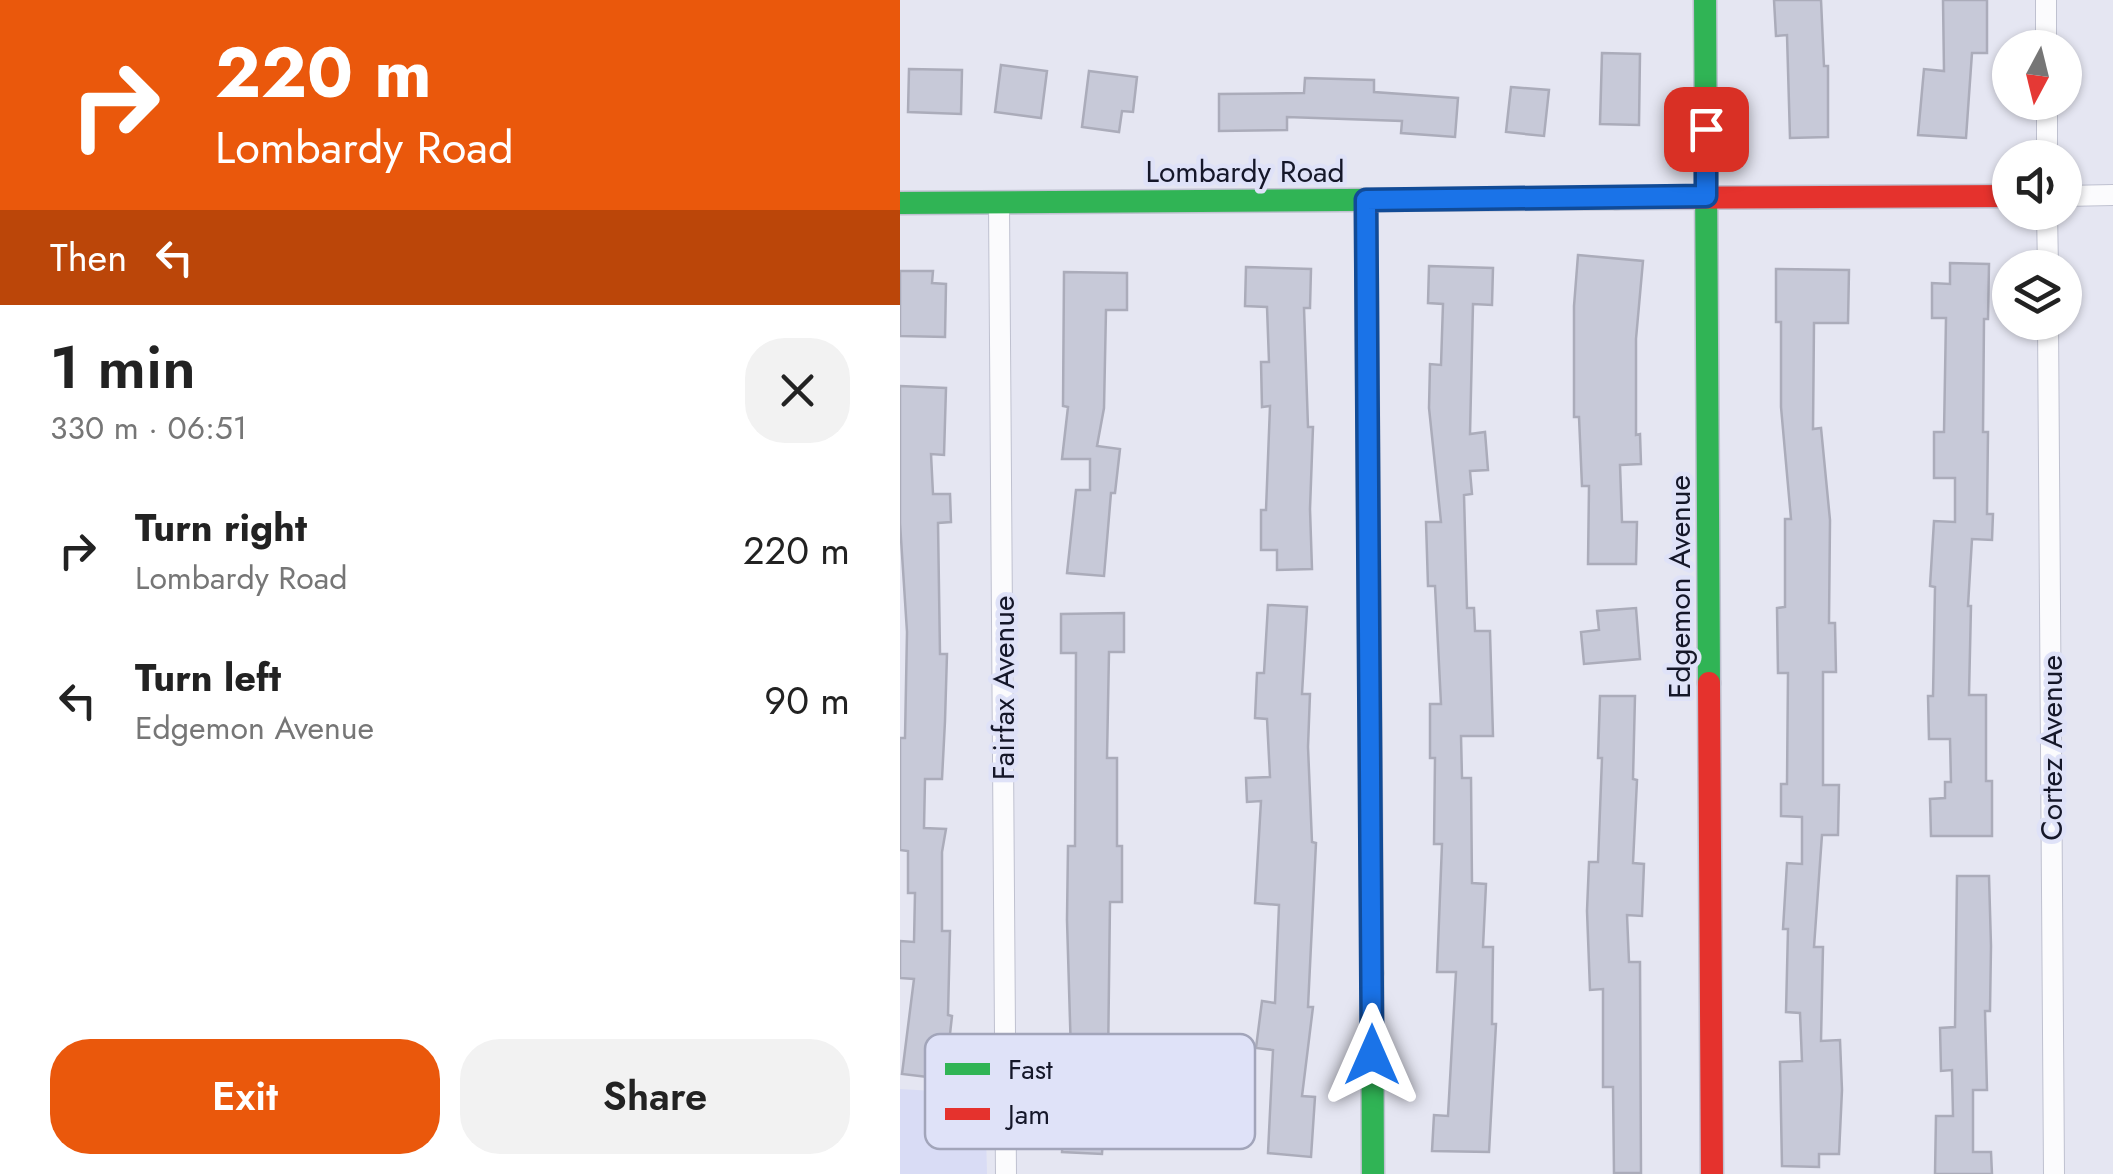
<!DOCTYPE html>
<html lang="en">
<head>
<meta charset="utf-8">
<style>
	:root { --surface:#fff; --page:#f2f2f2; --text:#222; --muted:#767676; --accent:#ea580c }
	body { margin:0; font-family:Jost,sans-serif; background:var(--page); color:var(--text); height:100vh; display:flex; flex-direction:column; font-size:38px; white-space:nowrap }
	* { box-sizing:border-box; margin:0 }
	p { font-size:32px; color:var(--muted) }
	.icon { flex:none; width:55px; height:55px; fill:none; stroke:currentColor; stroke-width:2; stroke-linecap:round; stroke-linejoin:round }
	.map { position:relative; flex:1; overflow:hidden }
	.details { display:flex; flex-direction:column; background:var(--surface); width:900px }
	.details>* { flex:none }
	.hud { background:#ea580c; color:#fff; overflow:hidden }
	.needle { width:65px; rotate:187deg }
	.tools { position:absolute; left:1092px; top:30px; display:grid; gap:20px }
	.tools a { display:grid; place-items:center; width:90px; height:90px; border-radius:50%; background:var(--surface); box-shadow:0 2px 8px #0004; font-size:50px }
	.pin { position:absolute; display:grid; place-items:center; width:85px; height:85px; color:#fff; margin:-42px; border-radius:20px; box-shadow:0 5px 15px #0006 }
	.me { position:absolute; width:110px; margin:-55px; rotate:0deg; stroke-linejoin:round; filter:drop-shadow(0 0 8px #0008) }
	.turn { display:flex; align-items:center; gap:35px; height:210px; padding:0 50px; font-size:45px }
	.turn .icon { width:130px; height:130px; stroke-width:2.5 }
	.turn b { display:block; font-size:70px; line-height:85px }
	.then { display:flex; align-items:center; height:95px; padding:0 50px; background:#0003; gap:20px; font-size:38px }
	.round { display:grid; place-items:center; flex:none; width:105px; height:105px; border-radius:40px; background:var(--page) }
	.headline { display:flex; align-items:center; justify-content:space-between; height:170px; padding:0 50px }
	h1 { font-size:60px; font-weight:600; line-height:75px }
	.cta { display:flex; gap:20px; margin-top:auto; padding:20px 50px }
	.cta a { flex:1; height:115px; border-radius:40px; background:var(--accent); color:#fff; font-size:40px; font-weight:600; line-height:115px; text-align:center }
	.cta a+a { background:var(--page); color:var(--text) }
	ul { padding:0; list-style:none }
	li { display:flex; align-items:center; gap:30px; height:150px; padding:0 50px }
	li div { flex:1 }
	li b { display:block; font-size:38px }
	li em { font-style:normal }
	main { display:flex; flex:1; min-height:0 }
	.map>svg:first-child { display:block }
	.built { fill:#d9dcf5 }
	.building { fill:#c7c9d8; stroke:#abacba; stroke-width:2.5 }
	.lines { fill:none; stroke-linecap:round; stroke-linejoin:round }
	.street-casing { stroke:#bfc1d0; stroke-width:22 }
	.fast-casing { stroke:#bfc1d0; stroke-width:25 }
	.jam-casing { stroke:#bfc1d0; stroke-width:25 }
	.street { stroke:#fbfbfd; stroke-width:20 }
	.fast { stroke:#30b455; stroke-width:22 }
	.jam { stroke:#e5322d; stroke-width:22 }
	.route-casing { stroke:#114b97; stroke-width:25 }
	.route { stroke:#1a73e8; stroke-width:18 }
	.labels { text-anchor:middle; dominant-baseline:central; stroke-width:9; stroke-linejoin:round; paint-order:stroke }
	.street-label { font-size:30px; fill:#151729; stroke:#dfe2f8 }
	.key { fill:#dfe2f8; stroke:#a2a5ba; stroke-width:2.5 }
	.key-label { font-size:28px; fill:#151729 }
</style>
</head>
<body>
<main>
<section class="details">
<div class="hud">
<div class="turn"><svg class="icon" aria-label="right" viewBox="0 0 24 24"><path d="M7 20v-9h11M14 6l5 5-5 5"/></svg><div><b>220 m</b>Lombardy Road</div></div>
<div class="then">Then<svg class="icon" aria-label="left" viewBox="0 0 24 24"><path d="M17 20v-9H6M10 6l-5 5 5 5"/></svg></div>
</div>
<div class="headline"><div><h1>1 min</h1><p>330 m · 06:51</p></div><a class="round"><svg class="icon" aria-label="close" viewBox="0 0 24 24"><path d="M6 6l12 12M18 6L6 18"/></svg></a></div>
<ul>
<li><svg class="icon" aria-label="right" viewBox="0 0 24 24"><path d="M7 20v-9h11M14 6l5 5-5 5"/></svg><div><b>Turn right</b><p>Lombardy Road</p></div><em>220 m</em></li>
<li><svg class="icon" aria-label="left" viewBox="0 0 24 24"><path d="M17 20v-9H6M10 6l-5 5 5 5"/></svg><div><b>Turn left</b><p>Edgemon Avenue</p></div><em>90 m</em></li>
</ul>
<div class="cta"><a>Exit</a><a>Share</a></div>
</section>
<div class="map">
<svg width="1213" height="1174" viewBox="0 0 1213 1174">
	<rect width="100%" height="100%" fill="#e5e6f2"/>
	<path class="built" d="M0,1089l85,5 2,80h-87z"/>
	<path class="building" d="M874,0h47l3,66h4v71l-38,1 -3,-103 -11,1z
		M1043,0h44v53h-15l-6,85 -48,-3 6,-66 20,2z
		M702,53l38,1 -1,71 -39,-1z
		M101,65l46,6 -6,47 -46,-6z
		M9,69l53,1 -1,44 -53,-2z
		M189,71l48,6 -4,35 -11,-1 -3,21 -37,-5z
		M405,78l69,2v12l84,6 -3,39 -54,-4 1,-12 -115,-4v13l-68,1v-37l85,-1z
		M611,87l38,3 -5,46 -38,-4z
		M678,255l65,6 -7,78v96l4,-1 1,30 -21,1 2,57h15l-1,42h-48l1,-78h-7l-3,-69h-5v-111z
		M1050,263l39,1 -1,55h-4l-1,113h5l-1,82h6l-1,26 -20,-1 -4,67h3l-2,89h17v86h6v55h-61l-1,-37 15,-1v-16h6l-1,-43h-21l-1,-43h5l2,-109 -5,-1 4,-65 21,1v-44h-21v-46h10l2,-114h-14v-35l18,1z
		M529,266l64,2 -1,37 -19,-1 -3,130 15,-2 3,38 -18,1 2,23 -8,1 3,113h7l1,23h15l3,105h-32l1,42h9l1,105 14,1 -3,63h10l-1,77h4l-7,128 -57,-1 2,-36 14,1 8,-144h-19l5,-128h-8l1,-86h-5v-54h11l-6,-118h-7l-2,-64h15l-12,-114 1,-44 11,1 2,-61 -15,-1z
		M346,267l65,2 -1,39h-6l4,119h5l-3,82 2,60 -35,1v-20h-16v-40h5l4,-104 -8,1 -1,-45h8l-2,-55 -22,-1z
		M876,269l73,1 -1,53h-34l-1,106 8,-1 9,92 -1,103h6l1,49h-13v113h16l-1,50h-16l-8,112h9l-2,94 19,-1 2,50 -3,64h-20v13l-37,-1 -2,-104 22,-1 -2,-48 -14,-1 2,-83h-5l4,-66 15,1v-47l-21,-1v-32h6l1,-111h-10l-1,-65 8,-1v-88h6l-10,-112v-85h-5z
		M0,271h33l-1,12 14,1 -1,53 -45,-1z
		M164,272l63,1v37h-21l-2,98 -7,38 23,3 -5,44h-4l-7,83 -37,-3 9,-83h14v-31h-28l6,-52 -5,-1z
		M0,386l46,2 -2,67 -13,-1 2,40h17l1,28 -13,1 2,131h7l-2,67 -3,58h-17l-1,49 22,1 -4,23v79h8l-2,84 4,1 -7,63 -43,-5 12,-95 -14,-1v-37l14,1 1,-49h-7v-42l-8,-1v-112h5l2,-106 -7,-109z
		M368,605l39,2 -5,87h8l-2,53 4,95 4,1 -8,164h5l-11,89 13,1 -4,60 -43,-4 5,-103 -17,-2 6,-47 13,2 4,-98 -24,-2 6,-102 -14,1 -1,-24 24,-1 -3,-58 -12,-1 2,-45h7z
		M736,608l4,51 -56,5 -3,-32 18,-2 -2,-19z
		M224,613v39h-15l-2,106h10v88h5v56h-12l-2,160 -6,92 -40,-2 4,-64h6l-5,-168 1,-74h7l1,-193h-15v-39z
		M700,696h35l-2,83 4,1 -4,83 11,1 -2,52 -15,-1 2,47h11l1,211h-27l-1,-86h-10v-98l-13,1 -3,-79 2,-49h9l4,-104h-4z
		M1057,876h32l2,70 -1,65h-5l2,79h-14v62h18l1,22h-57l1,-58h17l-1,-46 -11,1 -1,-43 15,-1z"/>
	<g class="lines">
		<g class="street-casing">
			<path id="street" d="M1146,0v48
				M1147,102v56
				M1165,196l48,-1
				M99,203l7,971
				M1147,212l1,56
				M1148,322l6,852"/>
		</g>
		<g class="fast-casing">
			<path id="fast" d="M805,0l4,683
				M0,203l717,-5
				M472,973l1,201"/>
		</g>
		<g class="jam-casing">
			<path id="jam" d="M717,198l393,-2
				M466,200l6,773
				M809,683l3,491"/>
		</g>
		<use href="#street" class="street"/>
		<use href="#fast" class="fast"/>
		<use href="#jam" class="jam"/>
	</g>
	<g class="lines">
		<g class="route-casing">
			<path id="route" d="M472,1055l-6,-855 340,-4v-67"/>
		</g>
		<use href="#route" class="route"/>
	</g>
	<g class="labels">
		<g class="street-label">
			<text x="345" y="171">Lombardy Road</text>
			<text transform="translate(779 587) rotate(-90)">Edgemon Avenue</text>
			<text transform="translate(103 688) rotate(-90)">Fairfax Avenue</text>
			<text transform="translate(1151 748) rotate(-90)">Cortez Avenue</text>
		</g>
	</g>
	<rect x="25" y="1034" width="330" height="115" rx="15" class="key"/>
	<rect x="45" y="1063" width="45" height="12" fill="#30b455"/>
	<rect x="45" y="1108" width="45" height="12" fill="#e5322d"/>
	<g class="key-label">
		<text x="108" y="1079">Fast</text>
		<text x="108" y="1124">Jam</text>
	</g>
</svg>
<div class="tools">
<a><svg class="needle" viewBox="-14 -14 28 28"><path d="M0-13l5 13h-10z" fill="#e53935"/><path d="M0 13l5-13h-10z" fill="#767676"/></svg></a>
<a><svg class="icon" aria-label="sound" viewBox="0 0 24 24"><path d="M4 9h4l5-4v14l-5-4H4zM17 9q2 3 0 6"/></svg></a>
<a><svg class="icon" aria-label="layers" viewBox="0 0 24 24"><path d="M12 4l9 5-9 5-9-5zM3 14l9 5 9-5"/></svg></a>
</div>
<div class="pin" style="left:806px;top:129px;background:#d93025"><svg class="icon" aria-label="arrive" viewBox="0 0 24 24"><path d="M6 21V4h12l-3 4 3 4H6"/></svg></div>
<svg class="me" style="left:472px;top:1055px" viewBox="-20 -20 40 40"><path d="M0-17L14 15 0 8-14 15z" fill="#1a73e8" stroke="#fff" stroke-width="4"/></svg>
</div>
</main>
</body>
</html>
